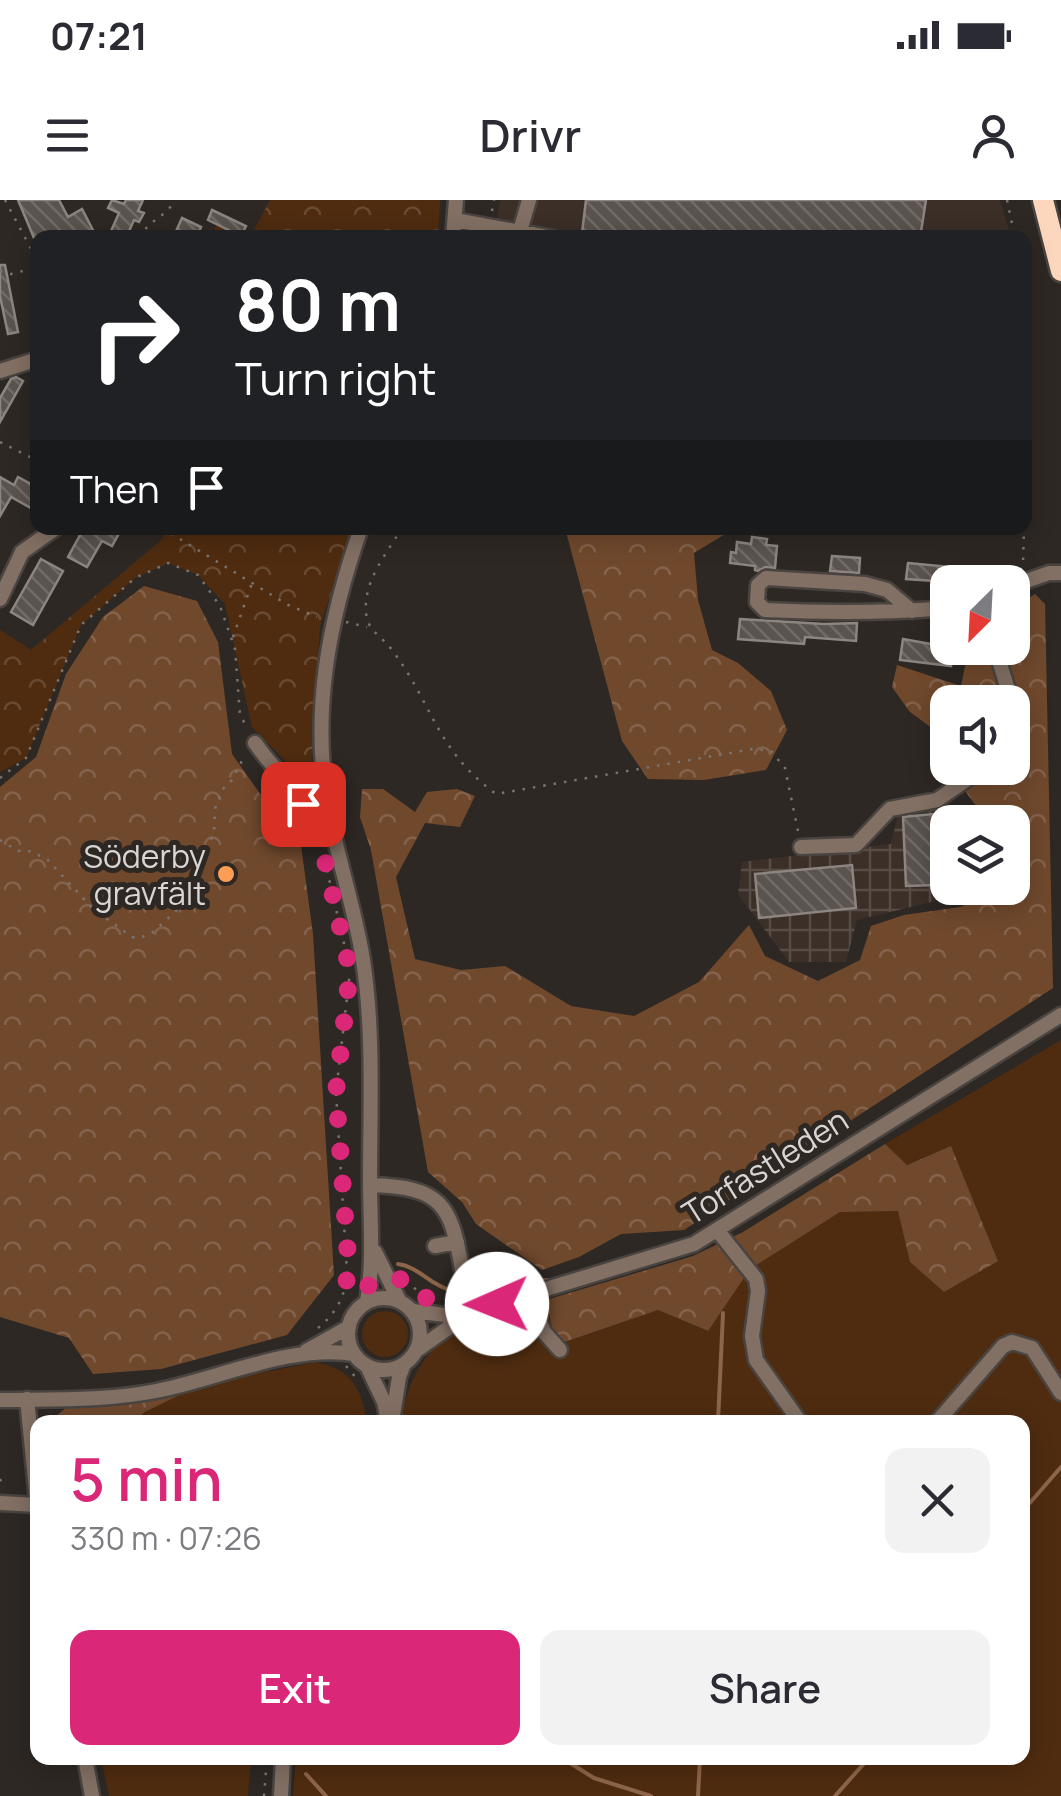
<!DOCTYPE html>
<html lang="en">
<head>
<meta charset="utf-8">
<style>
	:root { --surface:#fff; --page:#f2f2f3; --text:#2b2b33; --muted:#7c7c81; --accent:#db2777 }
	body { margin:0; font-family:Manrope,sans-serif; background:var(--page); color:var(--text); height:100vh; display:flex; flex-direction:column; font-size:38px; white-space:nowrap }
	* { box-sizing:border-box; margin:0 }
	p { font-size:32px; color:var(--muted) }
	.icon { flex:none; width:55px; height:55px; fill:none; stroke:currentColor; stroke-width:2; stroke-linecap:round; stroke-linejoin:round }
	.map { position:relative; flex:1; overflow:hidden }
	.details { position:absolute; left:30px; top:1215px; width:1000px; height:350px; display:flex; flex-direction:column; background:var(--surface); border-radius:20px; box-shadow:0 5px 25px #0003 }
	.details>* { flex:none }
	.hud { position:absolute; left:30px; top:30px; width:1002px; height:305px; border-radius:20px; box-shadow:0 5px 25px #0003; background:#202124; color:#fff; overflow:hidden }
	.needle { width:65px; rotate:204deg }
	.buttons { position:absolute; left:930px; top:365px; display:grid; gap:20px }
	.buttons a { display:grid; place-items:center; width:100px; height:100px; border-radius:20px; background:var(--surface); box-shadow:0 5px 25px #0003; font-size:50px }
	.pin { position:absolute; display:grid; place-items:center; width:85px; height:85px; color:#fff; margin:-42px; border-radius:20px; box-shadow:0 5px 15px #0006 }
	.me { position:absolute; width:110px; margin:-55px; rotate:269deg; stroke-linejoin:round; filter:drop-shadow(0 0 8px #0008) }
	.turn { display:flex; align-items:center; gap:35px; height:210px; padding:0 40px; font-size:45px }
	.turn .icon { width:130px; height:130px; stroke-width:2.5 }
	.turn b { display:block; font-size:70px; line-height:85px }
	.then { display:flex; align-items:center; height:95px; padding:0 40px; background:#0003; gap:20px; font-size:38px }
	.round { display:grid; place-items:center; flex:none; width:105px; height:105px; border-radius:20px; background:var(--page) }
	.summary { display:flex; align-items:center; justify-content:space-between; height:170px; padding:0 40px }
	h1 { font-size:60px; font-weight:600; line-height:75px; color:var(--accent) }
	.button { display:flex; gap:20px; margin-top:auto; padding:20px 40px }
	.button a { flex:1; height:115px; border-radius:20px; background:var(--accent); color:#fff; font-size:40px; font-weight:600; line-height:115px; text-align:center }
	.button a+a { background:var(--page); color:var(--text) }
	.status { display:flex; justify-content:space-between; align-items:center; height:70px; padding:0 50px; background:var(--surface); direction:ltr }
	.status svg { height:28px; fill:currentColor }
	header { display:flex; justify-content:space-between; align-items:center; height:130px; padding:0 40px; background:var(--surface); font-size:45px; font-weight:600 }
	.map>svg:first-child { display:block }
	.built { fill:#3b2f28 }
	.industrial { fill:url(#industrial-grid) }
	.grass { fill:#4f2c10 }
	.forest { fill:url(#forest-crowns) }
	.park { fill:url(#park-crowns) }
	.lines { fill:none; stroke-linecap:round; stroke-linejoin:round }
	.stream { stroke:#8e6548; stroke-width:4 }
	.building { fill:url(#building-back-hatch); stroke:#8d8580; stroke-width:2.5 }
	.minor-casing { stroke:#4a4440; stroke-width:19 }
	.highway-casing { stroke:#4a4440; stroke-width:25 }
	.path { stroke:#7a7471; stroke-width:2.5; stroke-dasharray:2.5 8; stroke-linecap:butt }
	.minor { stroke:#837064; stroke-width:14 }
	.highway { stroke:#fcd6bd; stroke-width:20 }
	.route { stroke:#db2777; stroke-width:18; stroke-dasharray:0 32.4 }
	.poi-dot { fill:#fc9d54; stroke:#2e2824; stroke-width:4 }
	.labels { text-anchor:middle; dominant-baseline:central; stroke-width:10; stroke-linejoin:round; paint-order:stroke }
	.poi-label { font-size:32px; fill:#dad5d3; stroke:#2e2824; text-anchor:end }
	.street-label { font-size:32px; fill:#dad5d3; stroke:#2e2824 }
</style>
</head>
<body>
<div class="status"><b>07:21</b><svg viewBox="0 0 49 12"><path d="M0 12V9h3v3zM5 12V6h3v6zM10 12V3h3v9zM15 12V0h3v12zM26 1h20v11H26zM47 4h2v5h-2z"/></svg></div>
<header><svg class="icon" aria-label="menu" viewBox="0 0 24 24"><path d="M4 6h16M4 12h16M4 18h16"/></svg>Drivr<svg class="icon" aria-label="person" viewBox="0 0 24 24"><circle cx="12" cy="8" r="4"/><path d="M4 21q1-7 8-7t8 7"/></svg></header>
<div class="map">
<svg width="1061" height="1596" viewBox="0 0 1061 1596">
	<defs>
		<pattern id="industrial-grid" width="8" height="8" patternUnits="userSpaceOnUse" patternTransform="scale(2.5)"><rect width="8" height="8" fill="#3b2f28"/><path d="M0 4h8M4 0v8" fill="none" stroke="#574c46"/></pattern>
		<pattern id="forest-crowns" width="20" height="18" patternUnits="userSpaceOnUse" patternTransform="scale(2.5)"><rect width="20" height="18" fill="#70492d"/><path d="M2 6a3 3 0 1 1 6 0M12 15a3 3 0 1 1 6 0" fill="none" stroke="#84624b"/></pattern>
		<pattern id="park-crowns" width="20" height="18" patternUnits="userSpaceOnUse" patternTransform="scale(2.5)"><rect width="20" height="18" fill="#4f2c10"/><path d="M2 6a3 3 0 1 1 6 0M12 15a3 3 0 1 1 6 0" fill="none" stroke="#684a32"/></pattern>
		<pattern id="building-back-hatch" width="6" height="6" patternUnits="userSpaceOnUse" patternTransform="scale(2.5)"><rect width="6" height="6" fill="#5a534e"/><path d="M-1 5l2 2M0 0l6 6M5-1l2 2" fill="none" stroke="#716b67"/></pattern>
	</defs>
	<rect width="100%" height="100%" fill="#2e2824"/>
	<path class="built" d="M500,0h500l11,37 -508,1 -9,-2z"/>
	<path class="industrial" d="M900,606h66l3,16h-21v66h33v2l-124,30 -11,42h-57l-51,-68 4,-32 149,-18z"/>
	<path class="grass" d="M1061,840v756h-768l3,-38h726v-336h-620c4,-47 31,-84 75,-104 21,-9 47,-12 69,-18l11,45 101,-35 49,21 43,-62 90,-57 58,-1 12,51 34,30 54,-32 -47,-114 -45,19 -21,-21z
		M362 1134a23 23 0 1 1 46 0a23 23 0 1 1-46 0Z
		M315,1162c36,7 46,25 52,60h-233c42,-40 125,-47 181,-60z
		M101,1558h150l-3,38h-139z"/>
	<path class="forest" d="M565,328h170l-41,25 4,47 14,50 26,13 33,28 16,39 -21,40 -62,10 -56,-1 -26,-38z
		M144,386l53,15 21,41 14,112 29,41 36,21 16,118 21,341 -47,60 -126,34 -68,5 -24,-36 -69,-21v-530l36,-30 30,-83 37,-57z
		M1035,394l10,10 8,384 -369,242 -63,4 -42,23 -37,13 -66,-46 -14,-22 -34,-30 -57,-322 -11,-33 2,-28h21l32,23 12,-20 30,-3 18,7 -15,31 -35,-4 -29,54 19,82 46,11 44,-4 66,40 63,10 65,-34 50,-57 16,31 53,25 42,-21 11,-34 33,-11 56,-8 30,-13 3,-6h19v-66h-24l-40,-54h64v-66h-64v65l-12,-36 -26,-19 -18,-25 5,-22 64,21 4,-20 14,-18h33l1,-39z
		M885,944l22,21 44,-19 47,115 -54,31 -34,-30 -12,-51 -58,1 -90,57 -42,62 -50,-21 -102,35 -10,-45 147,-44 50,-24z
		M183,1193l-38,19 -11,10h-85l19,-16z"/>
	<path class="park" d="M270,0h170l-2,37 -228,1 12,-23 29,21z
		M171,328h181l-32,98 -10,160 -58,-59 -27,-123 -27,-29 -30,-12 -33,15 -54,47 -55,133 -26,14v-142l31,20 128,-108z"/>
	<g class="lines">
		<path class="stream" d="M398,1064c20,2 33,22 53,26l96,-10
			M718,1222l5,-109
			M1022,1312l39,-45
			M562,1558l32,20 57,18
			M306,1574l20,22
			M698,1596l2,-38
			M835,1596l34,-38"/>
	</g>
	<path class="building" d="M18,0h41l9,17 14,-8 15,29h-63z
		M112,0l12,4 2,-4h17l-5,11 6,2 -5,9 -5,-2 -8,18h-18l11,-25 -11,-5z
		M586,0h340l-6,38h-313l-25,-5z
		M212,10l34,16 -5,10 -33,-16z
		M182,18l19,9 -4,11h-24z
		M0,65h5l13,67 -10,2 -8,-38z
		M16,177l7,4 -23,41v-24l11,-19z
		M0,277l14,8 4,-8 20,11v24l-27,-15 -11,19z
		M84,328l9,5 3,-5h26l-10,18 -10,-5 -15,26 -19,-10z
		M752,337l15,2 -1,6 11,1 -2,22 -10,-1 -7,4 -3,-1v-4l-25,-3 1,-11 5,1 1,-11 14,2z
		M832,356l28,2 -1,15 -29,-2z
		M41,359l22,12 -30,54 -22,-13z
		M908,363l43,4 -2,15 -43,-3z
		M740,419l84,5 33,-1 -1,18 -51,-4 -1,7 -66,-5z
		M903,439l50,9 -2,18 -51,-6z
		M933,614l4,71 -31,1 -3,-69z
		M852,665l4,43 -97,10 -4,-44z"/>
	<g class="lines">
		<g class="minor-casing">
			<path id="minor" d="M455,20l98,18
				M520,31l9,-31
				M453,38l3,-38
				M0,171l38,-12
				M361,328c-32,91 -51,186 -32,283 9,50 26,98 34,149 11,72 7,147 7,220 0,40 4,82 -3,122
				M1012,386l37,-13h12
				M0,399l22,-47 34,-24
				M912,411l-25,-21 -22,-6 -99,-6 -8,7 -1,17 8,8c62,3 121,3 183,-2
				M995,448l15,48 -1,6
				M255,543c21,30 41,48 73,65
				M801,647l55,-2 34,-36 47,-9 35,-24 6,-8
				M370,985c71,2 81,18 92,85
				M717,1030l39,49 2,12 -6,45 4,24 44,62
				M435,1046l22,-4
				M375,1052l24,48
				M528,1095l16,37 16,18
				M348 1134a36 36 0 1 1 72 0a36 36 0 1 1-72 0Z
				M413,1111l32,4 29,-4 220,-67 367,-229
				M417,1150l48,-34
				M306,1151l43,-24
				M367,1166l17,36 4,20
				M27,1199l11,111
				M0,1200c51,-1 106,1 156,-9 62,-12 136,-47 198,-37
				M392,1222l7,-45 5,-13
				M937,1222l66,-76 9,-4 20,6 29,45
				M0,1303l37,2
				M85,1558l7,38
				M281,1596l2,-38"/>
		</g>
		<g class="highway-casing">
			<path id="highway" d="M1043,0l18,71"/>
		</g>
		<path class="path" d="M5,0l33,62
			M1007,0l8,38
			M492,11l2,-11
			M140,38c9,-20 24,-18 35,-38
			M0,71l11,3 27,-7
			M0,242l38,19
			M162,328l126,77 29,12
			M402,328c-15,25 -39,53 -36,85 2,19 15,22 26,37 41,54 43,99 104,144l257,-45 18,2 14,17 14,68
			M506,328h3
			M1020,370l3,-8 1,-34
			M346,422l21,5
			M233,437l19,-54
			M0,578l26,-20 55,-133 54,-47 33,-15 30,12 22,31 15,43 5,66 8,14
			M0,640l18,11 9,-1 20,9 46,50 39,28 8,1 13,-6 44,-40 10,-44 7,-15 1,-24 7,-19 10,-10 13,-25
			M327,670l22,95
			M406,1081l20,17
			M318,1128c19,-16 27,-31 29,-55l-11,-181 14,-120
			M346,1166l11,13
			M0,1279l4,9
			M264,1596l3,-38"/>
		<use href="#minor" class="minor"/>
		<use href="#highway" class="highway"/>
	</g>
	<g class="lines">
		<path class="route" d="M303,604l13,17 34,150 -14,121 12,165 -2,33 56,-11c10,6 18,16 28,21 23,11 41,-3 67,4"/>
	</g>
	<circle class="poi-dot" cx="226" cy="674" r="10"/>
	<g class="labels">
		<g class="poi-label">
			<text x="206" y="656">Söderby<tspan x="206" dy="37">gravfält</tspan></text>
		</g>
		<g class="street-label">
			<text transform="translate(765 966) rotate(-32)">Torfastleden</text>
		</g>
	</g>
</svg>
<div class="buttons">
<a><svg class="needle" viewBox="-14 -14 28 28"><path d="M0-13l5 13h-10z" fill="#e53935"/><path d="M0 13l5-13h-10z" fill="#7c7c81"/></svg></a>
<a><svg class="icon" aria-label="sound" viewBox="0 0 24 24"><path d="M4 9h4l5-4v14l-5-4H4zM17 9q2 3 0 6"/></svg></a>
<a><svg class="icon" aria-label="layers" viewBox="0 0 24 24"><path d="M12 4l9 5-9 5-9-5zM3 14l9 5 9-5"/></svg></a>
</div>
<div class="pin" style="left:303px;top:604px;background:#d93025"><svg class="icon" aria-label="arrive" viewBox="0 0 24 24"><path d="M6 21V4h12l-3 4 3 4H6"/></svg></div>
<svg class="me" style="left:497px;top:1104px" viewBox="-20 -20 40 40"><circle r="19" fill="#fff"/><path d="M0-13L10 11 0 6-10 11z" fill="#db2777"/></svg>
<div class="hud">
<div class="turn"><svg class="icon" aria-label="right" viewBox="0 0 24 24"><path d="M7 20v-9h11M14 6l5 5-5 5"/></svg><div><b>80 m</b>Turn right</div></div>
<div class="then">Then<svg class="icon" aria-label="arrive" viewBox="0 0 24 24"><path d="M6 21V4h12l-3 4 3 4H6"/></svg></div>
</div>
<section class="details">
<div class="summary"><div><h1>5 min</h1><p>330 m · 07:26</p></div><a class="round"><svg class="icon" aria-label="close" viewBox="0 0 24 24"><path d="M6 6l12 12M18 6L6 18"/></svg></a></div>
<div class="button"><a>Exit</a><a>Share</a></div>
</section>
</div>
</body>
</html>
